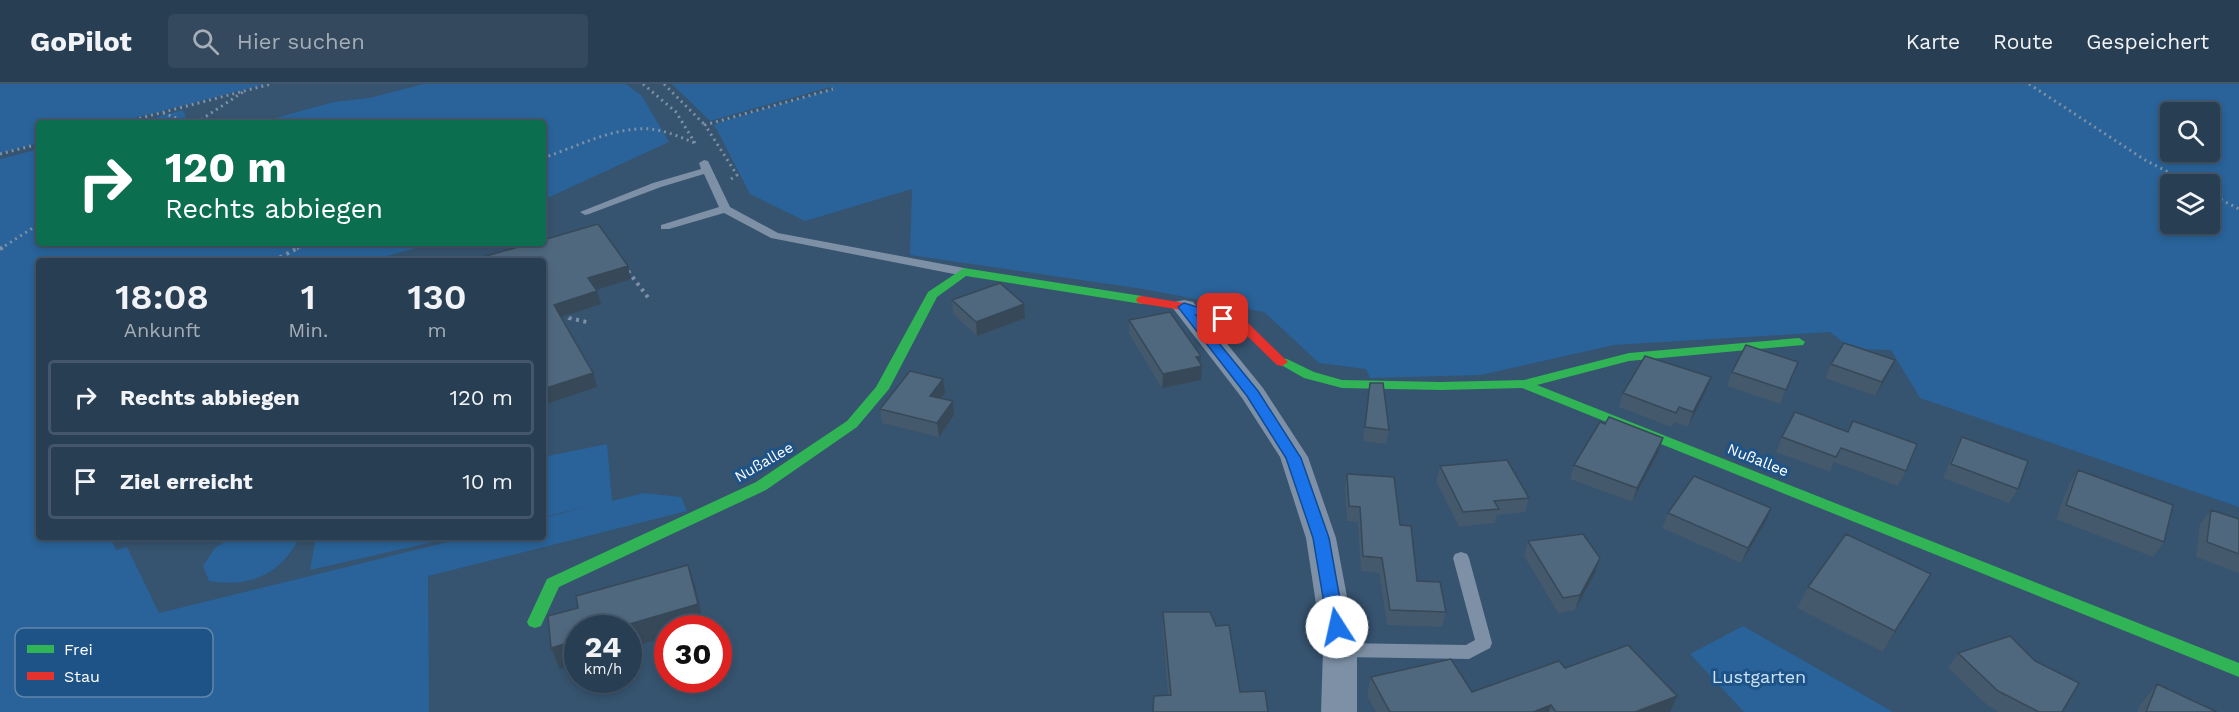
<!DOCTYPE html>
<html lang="de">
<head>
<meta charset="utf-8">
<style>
	:root { --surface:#283e53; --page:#34495d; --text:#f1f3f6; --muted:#a5aeb8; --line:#44576a }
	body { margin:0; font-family:"Work Sans",sans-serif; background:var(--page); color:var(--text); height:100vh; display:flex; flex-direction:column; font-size:22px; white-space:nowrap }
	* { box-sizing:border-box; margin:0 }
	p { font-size:20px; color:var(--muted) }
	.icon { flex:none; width:33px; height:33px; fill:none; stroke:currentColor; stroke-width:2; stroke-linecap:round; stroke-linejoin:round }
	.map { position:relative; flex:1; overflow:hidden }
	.panel { position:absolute; left:36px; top:174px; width:510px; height:282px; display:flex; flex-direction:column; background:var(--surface); border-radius:6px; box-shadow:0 3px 9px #0003,0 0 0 2px var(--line) }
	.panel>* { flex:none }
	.top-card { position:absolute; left:36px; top:36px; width:510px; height:126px; border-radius:6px; box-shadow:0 3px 9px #0003,0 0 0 2px var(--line); background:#0b6e4f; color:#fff; overflow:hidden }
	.buttons { position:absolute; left:2160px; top:18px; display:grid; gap:12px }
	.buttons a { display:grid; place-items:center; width:60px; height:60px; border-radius:6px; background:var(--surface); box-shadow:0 3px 9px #0003,0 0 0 2px var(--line); font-size:30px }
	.speed { position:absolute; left:564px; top:531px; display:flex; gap:12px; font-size:30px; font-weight:700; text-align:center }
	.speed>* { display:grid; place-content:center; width:78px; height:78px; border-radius:50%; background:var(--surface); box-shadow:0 3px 9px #0003,0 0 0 2px var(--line); line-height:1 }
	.speed small { font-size:15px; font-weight:400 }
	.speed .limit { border:9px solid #d22; background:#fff; color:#111 }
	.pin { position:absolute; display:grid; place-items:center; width:51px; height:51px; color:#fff; margin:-26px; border-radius:12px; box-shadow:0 3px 9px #0006 }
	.me { position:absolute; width:66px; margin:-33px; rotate:350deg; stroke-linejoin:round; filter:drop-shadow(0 0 4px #0008) }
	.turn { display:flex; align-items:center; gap:21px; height:126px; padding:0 30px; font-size:27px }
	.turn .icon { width:78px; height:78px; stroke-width:2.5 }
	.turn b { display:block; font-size:42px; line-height:51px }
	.eta { display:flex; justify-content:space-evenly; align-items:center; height:102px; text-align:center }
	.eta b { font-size:36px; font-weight:600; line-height:42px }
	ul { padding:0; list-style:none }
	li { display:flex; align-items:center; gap:18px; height:75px; margin:0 12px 9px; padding:0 18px; border:3px solid var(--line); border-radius:6px }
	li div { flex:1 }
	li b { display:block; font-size:22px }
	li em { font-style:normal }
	header { display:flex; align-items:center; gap:36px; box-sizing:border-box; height:84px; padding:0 30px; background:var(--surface); border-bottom:2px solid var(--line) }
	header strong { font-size:28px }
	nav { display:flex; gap:33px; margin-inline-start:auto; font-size:21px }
	.search { width:420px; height:54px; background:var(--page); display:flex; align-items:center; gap:15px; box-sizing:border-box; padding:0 21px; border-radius:6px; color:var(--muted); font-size:22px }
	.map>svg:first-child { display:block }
	.green { fill:#296399; fill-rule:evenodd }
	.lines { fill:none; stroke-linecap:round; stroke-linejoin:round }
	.path-far1 { stroke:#7d90a5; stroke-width:3; stroke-dasharray:2 4; stroke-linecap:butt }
	.path { stroke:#7d90a5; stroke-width:4; stroke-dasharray:3 4.5; stroke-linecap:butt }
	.lane { fill:#7d90a5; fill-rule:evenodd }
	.street { fill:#7d90a5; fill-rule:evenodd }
	.fast { fill:#30b455; fill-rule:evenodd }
	.jam { fill:#e5322d; fill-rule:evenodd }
	.wall { fill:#44596c }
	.shaded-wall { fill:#374958 }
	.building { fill:#4f687e; stroke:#374958; stroke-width:1.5 }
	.route { fill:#1a73e8; stroke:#114b97; stroke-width:1.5 }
	.labels { text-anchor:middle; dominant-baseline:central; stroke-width:6; stroke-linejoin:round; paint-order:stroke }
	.street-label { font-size:15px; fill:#fff; stroke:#1e5387 }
	.near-park-label { font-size:18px; fill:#cce3f8; stroke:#1e5387 }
	.key { fill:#1e5387; stroke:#6287ab; stroke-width:1.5 }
	.key-label { font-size:16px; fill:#fff }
</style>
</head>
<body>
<header>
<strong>GoPilot</strong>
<div class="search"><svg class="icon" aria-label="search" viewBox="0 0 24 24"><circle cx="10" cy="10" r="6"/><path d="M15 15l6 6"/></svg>Hier suchen</div>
<nav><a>Karte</a><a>Route</a><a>Gespeichert</a></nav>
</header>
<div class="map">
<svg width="2239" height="628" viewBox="0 0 2239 628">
	<rect width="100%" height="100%" fill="#36536f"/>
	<path class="green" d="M0,0h266l-150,39h-77v20l-39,10z
		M424,0h202l16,12 27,46 -126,58v-77h-286l77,-21 35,-4z
		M672,0h1567v423l-319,-109 -29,-48 -39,-1 -22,-17 -216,13 -133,30 -111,3 -4,-9 -47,-6 -55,-51 -121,-23 -233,-34 2,-66 -107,32 -55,-27 -34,-66 -3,-2 7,-4 114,-33 -4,-2 -120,34zM2170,28h40v40h-40zM2170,100h40v40h-40z
		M183,26l5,13h-54z
		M39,65v94h395l-65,18h-330v276h71l6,13 11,-3 32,66 309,-76h75v-19l47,-12 -47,11v-60l64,-13 5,57 32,-8 37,4 6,14 -259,65 1,136h-429v-553z
		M233,453h62l2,5c-20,35 -49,45 -88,39l-6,-15 12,-18z
		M316,453h139l-145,33z
		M1743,542l150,86h-149l-54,-58z"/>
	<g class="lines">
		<path class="path-far1" d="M643,0l33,28 19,31
			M664,0l41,41
			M2029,0l116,76 46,24
			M163,29l27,10
			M122,39l149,-39
			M196,39l47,-31
			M0,70l39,-10
			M543,74c33,-11 72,-32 108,-29 15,2 30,8 44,14
			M731,95l6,-4 -32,-50 128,-36
			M2210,110l29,15
			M0,165l39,-25
			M297,165l12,-6"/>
		<path class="path" d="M0,165l3,-2
			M273,177l27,-14
			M628,187l22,29
			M564,228l5,6 18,4"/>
		<path class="lane" d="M704,76l4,1 22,46 48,26 186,35 6,4 -6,4 -193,-38 -47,-25 -55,16h-8v-4l58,-18 -15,-33 -43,13 -72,27 -4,1 -5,-3 73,-29 48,-14 -2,-6z
			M1461,468l6,2 2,4 23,85 -2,5 -21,11 -129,-2 -6,-2 -3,-5 3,-5 6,-2 126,2 9,-5 -22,-82 2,-4z"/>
		<path class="street" d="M1184,216l9,2 70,86 45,69 28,81 21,112v62h-36l2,-62 -17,-112 -26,-81 -38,-59 -70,-91 3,-5z"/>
		<path class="fast" d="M964,184l178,28 6,4 -6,4 -176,-28 -29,21 -48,92 -32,38 -91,63 -207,97 -18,39 -6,2 -6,-2 -2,-4 20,-43 209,-97 91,-61 29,-34 52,-95z
			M1799,254l6,4 -2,3 -174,16 -92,24 702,278v14l-717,-289 -81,2 -99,-2 -38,-10 -28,-16 6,-4 5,1 27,13 28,8 99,2 83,-2 105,-27z"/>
		<path class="jam" d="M1142,212l42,7 62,18 42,41 -6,4 -5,-1 -39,-38 -56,-17 -44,-7 -2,-3 2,-3z"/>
	</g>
	<path class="wall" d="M952,216l73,18 -48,18 -24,-22z
		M1129,236l71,44 2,2 -1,14 -39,8 -33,-54z
		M1895,276l-20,36 -50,-18 6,-14z
		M1798,278l-18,42 -53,-18 5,-14z
		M1370,299l19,47 -3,14 -23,-3z
		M1706,307l-18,36 -14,-5 -3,5 -52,-20 4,-14z
		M945,309l-4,6 12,2 1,14 -15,22 -57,-14 -2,-14z
		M1848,348l58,39 -8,15 -64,-24 -4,10 -54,-20 6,-15z
		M1962,353l56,52 -9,14 -66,-25 11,-27z
		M1663,354l-5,15 -26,49 -62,-23 4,-14z
		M1440,382l89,32 -4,14 -28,3 -2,8 -36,4 -23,-46z
		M2078,386l86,72 -11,15 -97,-38 13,-35z
		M1347,390l53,51 17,56 29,31 -4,15 -55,-2 -8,-52 -18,-2 -3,-49 -11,-1 -2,-33z
		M2211,426l28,9v54l-43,-16 4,-33z
		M1668,429l97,10 -24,40 -79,-35z
		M1528,457l67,32 -20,37 -17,3 -34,-57z
		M1808,503l110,8 -35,57 -86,-44z
		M1163,528l77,80 -72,3 -5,-64z
		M1958,569l104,59h-63l-11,-6 -40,-38z
		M1565,584l105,44h-294l-9,-16 4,-19 101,15z
		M2157,600l60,28h-80l3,-7z"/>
	<path class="shaded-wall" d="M628,182l3,13 -39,12 -4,-13z
		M597,207l4,13 -43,14 -4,-13z
		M1024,220l1,14 -48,18 -1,-14z
		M1201,272l-1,10h2l-1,14 -39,8 1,-14 33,-17z
		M1895,276l-7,14 -13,22 7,-14z
		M593,289l4,14 -54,18v-16z
		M1711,293l-5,14 -18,36 5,-15z
		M943,295l2,14 -13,17 -2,-14z
		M953,317l1,14 -15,22 -2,-14z
		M1663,354l-5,15 -26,49 5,-14z
		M1771,424l-6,15 -24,40 7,-15z
		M1600,474l-5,15 -20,37 5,-15z
		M688,481l7,21 9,39 -10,3h-26v9l-40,11v-20h-12z
		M1931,490l-13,21 -35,57 12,-21z
		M578,556v24l-18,5 -9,-21z
		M1677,612l-7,16h-35z
		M1551,621l-2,7h-16z"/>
	<path class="building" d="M598,140l30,42 -40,12 9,13 -43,14 39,68 -50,16v-128h-74l63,-18h11v-3z
		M1000,199l24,21 -48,18 -24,-22z
		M1170,228l31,44 -5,1 6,9 -39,8 -34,-54z
		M1844,259l51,17 -13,22 -51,-18z
		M1746,261l52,17 -12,28 -54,-18z
		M1645,272l66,21 -18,35 -14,-5 -3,6 -53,-20z
		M910,287l33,8 -13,17 23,5 -16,22 -57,-14z
		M1370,299h13l6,47 -24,-3z
		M1795,328l53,20 5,-11 64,23 -11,27 -65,-23 -5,9 -54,-20z
		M1609,333l54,21 -26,50 -63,-23 26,-43 5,2z
		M1962,353l66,24 -10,28 -67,-25z
		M1507,376l22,38 -35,3 5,8 -36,3 -23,-46z
		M2078,386l95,35 -9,37 -98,-37z
		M1347,390l47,3 6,48 11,1 6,55 23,1 6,30 -56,-2 -8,-52 -19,-2 -3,-49 -11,-1z
		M1694,392l77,32 -23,40 -80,-35z
		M2211,426l28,9v35l-32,-12z
		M1583,450l17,24 -20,37 -17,3 -35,-57z
		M1846,450l85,40 -36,57 -87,-44z
		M688,481l10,39 -82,24h-38v12l-27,8 -3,-32 30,-8 -2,-12z
		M1163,528h47l6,14 13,-1 11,67 25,-1 3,21h-115l1,-16 17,-1z
		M2010,552l25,25 44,22 -17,29h-23l-41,-21 -40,-38z
		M1628,561l49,51 -42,16h-79l-5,-7 -18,7h-143l-19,-35 80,-18 21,33 87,-31 6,7z
		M2157,600l60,28h-71z"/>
	<path class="route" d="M1184,219l43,13 2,3 -2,2 -4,1 -27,-7 62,76 43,67 28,80 16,89 -2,5 -6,2 -6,-2 -3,-5 -15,-89 -27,-80 -39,-62 -69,-89z"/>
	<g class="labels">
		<g class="street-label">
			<text transform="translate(1758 376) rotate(22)">Nußallee</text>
			<text transform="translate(764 378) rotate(-30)">Nußallee</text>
		</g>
		<g class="near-park-label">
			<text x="1759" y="592">Lustgarten</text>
		</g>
	</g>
	<rect x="15" y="544" width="198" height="69" rx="9" class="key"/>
	<rect x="27" y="561" width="27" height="8" fill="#30b455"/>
	<rect x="27" y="588" width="27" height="8" fill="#e5322d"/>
	<g class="key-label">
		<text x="64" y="571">Frei</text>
		<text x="64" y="598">Stau</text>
	</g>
</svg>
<div class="buttons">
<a><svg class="icon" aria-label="search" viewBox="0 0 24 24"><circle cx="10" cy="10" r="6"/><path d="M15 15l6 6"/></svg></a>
<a><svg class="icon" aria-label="layers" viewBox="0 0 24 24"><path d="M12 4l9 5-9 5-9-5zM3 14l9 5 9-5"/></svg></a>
</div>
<div class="speed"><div>24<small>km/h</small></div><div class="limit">30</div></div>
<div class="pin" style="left:1223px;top:235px;background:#d93025"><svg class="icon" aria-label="arrive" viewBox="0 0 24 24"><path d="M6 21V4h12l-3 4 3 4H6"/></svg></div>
<svg class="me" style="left:1337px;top:543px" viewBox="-20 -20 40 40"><circle r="19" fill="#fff"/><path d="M0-13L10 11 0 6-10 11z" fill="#1a73e8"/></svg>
<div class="top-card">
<div class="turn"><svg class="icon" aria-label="right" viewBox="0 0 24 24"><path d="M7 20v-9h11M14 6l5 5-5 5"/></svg><div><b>120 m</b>Rechts abbiegen</div></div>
</div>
<section class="panel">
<div class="eta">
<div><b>18:08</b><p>Ankunft</p></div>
<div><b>1</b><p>Min.</p></div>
<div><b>130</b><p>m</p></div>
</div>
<ul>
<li><svg class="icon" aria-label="right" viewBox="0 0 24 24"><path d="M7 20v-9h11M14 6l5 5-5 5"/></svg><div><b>Rechts abbiegen</b></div><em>120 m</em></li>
<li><svg class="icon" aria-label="arrive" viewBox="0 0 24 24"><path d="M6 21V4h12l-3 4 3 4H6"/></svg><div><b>Ziel erreicht</b></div><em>10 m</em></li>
</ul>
</section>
</div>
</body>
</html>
